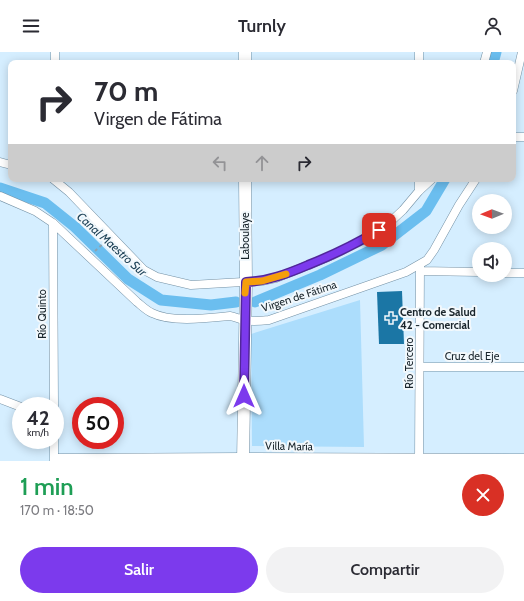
<!DOCTYPE html>
<html lang="es">
<head>
<meta charset="utf-8">
<style>
	:root { --surface:#fff; --page:#f2f2f3; --text:#2b2b33; --muted:#7c7c81; --accent:#7c3aed }
	body { margin:0; font-family:Cabin,sans-serif; background:var(--page); color:var(--text); height:100vh; display:flex; flex-direction:column; font-size:15px; white-space:nowrap }
	* { box-sizing:border-box; margin:0 }
	p { font-size:13px; color:var(--muted) }
	.icon { flex:none; width:22px; height:22px; fill:none; stroke:currentColor; stroke-width:2; stroke-linecap:round; stroke-linejoin:round }
	.map { position:relative; height:409px; overflow:hidden }
	.side { display:flex; flex-direction:column; background:var(--surface); flex:1 }
	.side>* { flex:none }
	.banner { position:absolute; left:8px; top:8px; width:508px; height:122px; border-radius:8px; box-shadow:0 2px 10px #0003; background:#fff; color:var(--text); overflow:hidden }
	.needle { width:26px; rotate:269deg }
	.controls { position:absolute; left:472px; top:142px; display:grid; gap:8px }
	.controls a { display:grid; place-items:center; width:40px; height:40px; border-radius:50%; background:var(--surface); box-shadow:0 2px 10px #0003; font-size:20px }
	.speed { position:absolute; left:12px; top:345px; display:flex; gap:8px; font-size:20px; font-weight:700; text-align:center }
	.speed>* { display:grid; place-content:center; width:52px; height:52px; border-radius:50%; background:var(--surface); box-shadow:0 2px 10px #0003; line-height:1 }
	.speed small { font-size:10px; font-weight:400 }
	.speed .limit { border:6px solid #d22; background:#fff; color:#111 }
	.pin { position:absolute; display:grid; place-items:center; width:34px; height:34px; color:#fff; margin:-17px; border-radius:8px; box-shadow:0 2px 6px #0006 }
	.me { position:absolute; width:44px; margin:-22px; rotate:0deg; stroke-linejoin:round; filter:drop-shadow(0 0 3px #0008) }
	.turn { display:flex; align-items:center; gap:14px; height:84px; padding:0 20px; font-size:18px }
	.turn .icon { width:52px; height:52px; stroke-width:2.5 }
	.turn b { display:block; font-size:28px; line-height:34px }
	.lanes { display:flex; align-items:center; height:38px; padding:0 20px; background:#0003; justify-content:center; gap:20px; direction:ltr }
	.lanes .off { opacity:.35 }
	.round { display:grid; place-items:center; flex:none; width:42px; height:42px; border-radius:21px; background:var(--page) }
	.head { display:flex; align-items:center; justify-content:space-between; height:68px; padding:0 20px }
	h1 { font-size:24px; font-weight:600; line-height:30px; color:#1e9e55 }
	.cta { display:flex; gap:8px; margin-top:auto; padding:8px 20px }
	.cta a { flex:1; height:46px; border-radius:24px; background:var(--accent); color:#fff; font-size:16px; font-weight:600; line-height:46px; text-align:center }
	.cta a+a { background:var(--page); color:var(--text) }
	header { display:flex; justify-content:space-between; align-items:center; height:52px; padding:0 20px; background:var(--surface); font-size:18px; font-weight:600 }
	.map>svg:first-child { display:block }
	.green { fill:#acddfc }
	.lines { fill:none; stroke-linecap:round; stroke-linejoin:round }
	.canal { stroke:#6bbeef; stroke-width:11 }
	.building { fill:#1b76a5 }
	.minor-casing { stroke:#7491a5; stroke-width:9 }
	.secondary-casing { stroke:#7491a5; stroke-width:13 }
	.path { stroke:#8da2af; stroke-width:2; stroke-dasharray:3 3; stroke-linecap:butt }
	.minor { stroke:#fff; stroke-width:8 }
	.secondary { stroke:#fff; stroke-width:12 }
	.route-casing { stroke:#51269a; stroke-width:10 }
	.route { stroke:#7c3aed; stroke-width:7 }
	.slow { stroke:#f59e0b; stroke-width:7 }
	.poi-dot { fill:#247cab; stroke:#f2f8fc; stroke-width:1.5 }
	.labels { text-anchor:middle; dominant-baseline:central; stroke-width:4; stroke-linejoin:round; paint-order:stroke }
	.street-label { font-size:11px; fill:#19252c; stroke:#f2f8fc }
	.poi-label { font-size:11px; font-weight:bold; fill:#19252c; stroke:#f2f8fc; text-anchor:start }
	.water-label { font-size:12px; font-style:italic; fill:#204459; stroke:#f2f8fc }
</style>
</head>
<body>
<header><svg class="icon" aria-label="menu" viewBox="0 0 24 24"><path d="M4 6h16M4 12h16M4 18h16"/></svg>Turnly<svg class="icon" aria-label="person" viewBox="0 0 24 24"><circle cx="12" cy="8" r="4"/><path d="M4 21q1-7 8-7t8 7"/></svg></header>
<div class="map">
<svg width="524" height="409" viewBox="0 0 524 409">
	<rect width="100%" height="100%" fill="#d5eeff"/>
	<path class="green" d="M360,248l4,147 -112,-1 -1,-112z"/>
	<g class="lines">
		<path class="canal" d="M493,11l3,-11
			M0,136l45,15 30,24 53,52 33,21 50,5 25,-3
			M255,250l65,-27 62,-30 44,-34 19,-32"/>
	</g>
	<path class="building" d="M402,239l2,53h-25l-2,-52z"/>
	<g class="lines">
		<g class="minor-casing">
			<path id="minor" d="M419,0v11
				M55,11v-11
				M484,11l3,-11
				M513,39l9,-39
				M513,85h11
				M0,110l11,3
				M53,127l16,13 75,78 13,7 34,8 71,-4 14,-3 57,-23 26,-13 30,-19 14,-13 16,-19 13,-12
				M419,127v12
				M0,144l35,15 18,12 84,79c5,4 10,9 15,11 20,10 57,5 78,3 6,1 9,3 14,4 7,2 17,1 25,0l137,-48 21,-12 7,-10 25,-45 17,-26
				M53,171l1,183
				M420,219l59,1
				M505,221h19
				M420,315h104
				M0,347l21,8
				M54,388v21
				M54,406l189,-1 281,1
				M419,409l1,-196"/>
		</g>
		<g class="secondary-casing">
			<path id="secondary" d="M245,11v-11
				M243,409l3,-179 -1,-103"/>
		</g>
		<path class="path" d="M95,199l10,-9"/>
		<use href="#minor" class="minor"/>
		<use href="#secondary" class="secondary"/>
	</g>
	<g class="lines">
		<g class="route-casing">
			<path id="route" d="M244,344l2,-114c22,-1 41,-8 62,-17 25,-10 48,-21 71,-35"/>
		</g>
		<use href="#route" class="route"/>
		<path class="slow" d="M245,241l1,-11 16,-1 24,-7"/>
	</g>
	<path class="poi-dot" d="M389 260h4v4h4v4h-4v4h-4v-4h-4v-4h4z"/>
	<g class="labels">
		<g class="street-label">
			<text transform="translate(245 184) rotate(-90)">Laboulaye</text>
			<text transform="translate(299 244) rotate(-18)">Virgen de Fátima</text>
			<text transform="translate(42 262) rotate(-90)">Río Quinto</text>
			<text x="472" y="304">Cruz del Eje</text>
			<text transform="translate(409 311) rotate(-90)">Río Tercero</text>
			<text transform="translate(289 394) rotate(1)">Villa María</text>
		</g>
		<g class="poi-label">
			<text x="400" y="260">Centro de Salud<tspan x="400" dy="13">42 - Comercial</tspan></text>
		</g>
		<g class="water-label">
			<text transform="translate(112 192) rotate(42)">Canal Maestro Sur</text>
		</g>
	</g>
</svg>
<div class="controls">
<a><svg class="needle" viewBox="-14 -14 28 28"><path d="M0-13l5 13h-10z" fill="#e53935"/><path d="M0 13l5-13h-10z" fill="#7c7c81"/></svg></a>
<a><svg class="icon" aria-label="sound" viewBox="0 0 24 24"><path d="M4 9h4l5-4v14l-5-4H4zM17 9q2 3 0 6"/></svg></a>
</div>
<div class="speed"><div>42<small>km/h</small></div><div class="limit">50</div></div>
<div class="pin" style="left:379px;top:178px;background:#d93025"><svg class="icon" aria-label="arrive" viewBox="0 0 24 24"><path d="M6 21V4h12l-3 4 3 4H6"/></svg></div>
<svg class="me" style="left:244px;top:344px" viewBox="-20 -20 40 40"><path d="M0-17L14 15 0 8-14 15z" fill="#7c3aed" stroke="#fff" stroke-width="4"/></svg>
<div class="banner">
<div class="turn"><svg class="icon" aria-label="right" viewBox="0 0 24 24"><path d="M7 20v-9h11M14 6l5 5-5 5"/></svg><div><b>70 m</b>Virgen de Fátima</div></div>
<div class="lanes"><svg class="icon off" aria-label="left" viewBox="0 0 24 24"><path d="M17 20v-9H6M10 6l-5 5 5 5"/></svg><svg class="icon off" aria-label="ahead" viewBox="0 0 24 24"><path d="M12 20V5M6 11l6-6 6 6"/></svg><svg class="icon" aria-label="right" viewBox="0 0 24 24"><path d="M7 20v-9h11M14 6l5 5-5 5"/></svg></div>
</div>
</div>
<section class="side">
<div class="head"><div><h1>1 min</h1><p>170 m · 18:50</p></div><a class="round" style="background:#d93025;color:#fff"><svg class="icon" aria-label="close" viewBox="0 0 24 24"><path d="M6 6l12 12M18 6L6 18"/></svg></a></div>
<div class="cta"><a>Salir</a><a>Compartir</a></div>
</section>
</body>
</html>
